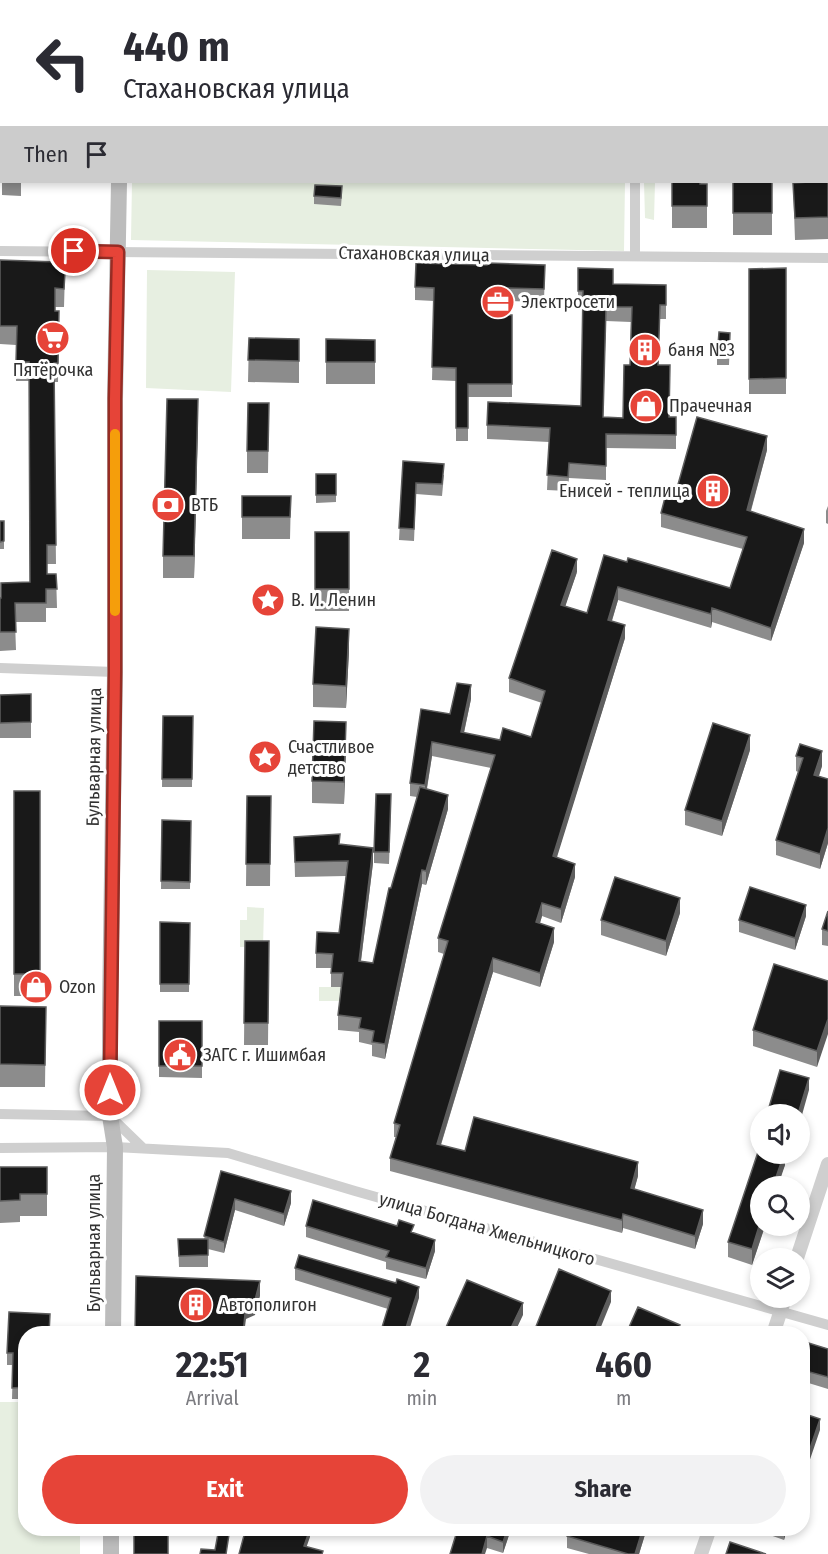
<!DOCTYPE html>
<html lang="en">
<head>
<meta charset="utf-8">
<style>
	:root { --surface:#fff; --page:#f2f2f3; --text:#2b2b33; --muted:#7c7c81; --accent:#e64438 }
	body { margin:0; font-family:"Fira Sans Condensed",sans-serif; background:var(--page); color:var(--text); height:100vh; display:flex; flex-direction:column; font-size:22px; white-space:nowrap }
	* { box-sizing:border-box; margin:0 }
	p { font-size:20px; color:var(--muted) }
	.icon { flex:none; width:33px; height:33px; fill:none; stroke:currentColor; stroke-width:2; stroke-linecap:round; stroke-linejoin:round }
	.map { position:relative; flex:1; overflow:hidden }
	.sheet { position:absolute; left:18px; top:1326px; width:792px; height:210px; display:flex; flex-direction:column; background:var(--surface); border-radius:24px; box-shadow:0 3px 9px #0003 }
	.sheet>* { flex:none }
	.guide { position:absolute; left:0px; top:0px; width:828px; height:183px; box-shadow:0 3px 9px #0003; background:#fff; color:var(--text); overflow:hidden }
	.controls { position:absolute; left:750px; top:1104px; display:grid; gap:12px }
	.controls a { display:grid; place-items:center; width:60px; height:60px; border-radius:50%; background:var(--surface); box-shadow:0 3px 9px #0003; font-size:30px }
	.pin { position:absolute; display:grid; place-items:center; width:51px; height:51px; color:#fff; margin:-26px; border:3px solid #fff; border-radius:50%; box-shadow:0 2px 6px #0007 }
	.me { position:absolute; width:66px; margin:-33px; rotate:0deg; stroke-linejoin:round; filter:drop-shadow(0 0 4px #0008) }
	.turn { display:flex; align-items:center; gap:21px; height:126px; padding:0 24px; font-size:27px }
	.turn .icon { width:78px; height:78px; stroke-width:2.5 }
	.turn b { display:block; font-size:42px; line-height:51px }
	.then { display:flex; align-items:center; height:57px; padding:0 24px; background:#0003; gap:12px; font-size:22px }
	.eta { display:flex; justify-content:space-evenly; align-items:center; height:102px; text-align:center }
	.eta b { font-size:36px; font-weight:700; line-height:42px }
	.action { display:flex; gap:12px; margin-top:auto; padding:12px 24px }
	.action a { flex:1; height:69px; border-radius:36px; background:var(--accent); color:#fff; font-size:24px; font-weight:700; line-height:69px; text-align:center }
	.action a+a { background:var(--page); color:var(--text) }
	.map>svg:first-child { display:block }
	.green { fill:#e7efe1 }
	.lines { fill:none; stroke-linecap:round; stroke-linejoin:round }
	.minor { stroke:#cfcfcf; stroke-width:10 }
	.tertiary { stroke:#cfcfcf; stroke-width:14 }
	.secondary { stroke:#bcbcbc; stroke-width:16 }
	.wall { fill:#8c8c8c; fill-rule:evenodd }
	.shaded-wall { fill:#5e5e5e }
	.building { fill:#191919; stroke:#5e5e5e; stroke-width:1.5; fill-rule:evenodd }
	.route-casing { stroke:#962c24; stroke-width:15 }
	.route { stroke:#e64438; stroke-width:10 }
	.slow { stroke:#f59e0b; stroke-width:10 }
	.labels { text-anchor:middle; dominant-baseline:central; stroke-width:6; stroke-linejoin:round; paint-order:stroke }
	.street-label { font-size:18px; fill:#323232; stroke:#fff }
	.poi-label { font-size:18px; fill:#323232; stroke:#fff; text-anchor:start }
</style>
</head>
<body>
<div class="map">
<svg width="828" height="1554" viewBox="0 0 828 1554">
	<rect width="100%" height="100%" fill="#fff"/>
	<path class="green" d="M137,0h490l-490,2z
		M132,182h493l-1,69 -493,-11z
		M644,182h11l-1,38 -9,-2z
		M147,270l88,2 -4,120 -85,-4z
		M247,907l17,1 -1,39h-23v-27h7z
		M319,987h24l-2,14h-22z
		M0,1402h25l1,126 54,1v25h-80z"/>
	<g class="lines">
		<path class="minor" d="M636,2v-2
			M0,251l828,7
			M635,256v-74
			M0,668l115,4
			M0,1114l110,2 33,32
			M0,1148l115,-1 113,6 127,38 473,134"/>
		<path class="tertiary" d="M797,1258l31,-94
			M773,1334l12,-36
			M701,1554l9,-26"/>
		<path class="secondary" d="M122,2v-2
			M113,1334l2,-187 -5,-31v-107l5,-337v-273l4,-217
			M111,1554v-26"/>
	</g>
	<path class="wall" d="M826,118h2v121l-33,1 -2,-57 33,-1z
		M0,135h2v43h-2z
		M2,182h19v14l-19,-1z
		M672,182l35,2v44h-35z
		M733,182h39v53h-39z
		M342,194l-1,12 -27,-2v-8z
		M0,260l65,12 -1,35h-9v4l4,19 -1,52h-4l2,182h-9v10h9l1,34h-11v14h-31l1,28 -16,1v-53l30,-16 -1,-201h-13v-36l-16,-1z
		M487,265h58l-1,37 -36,-1v14h4v82h-44v44h-12v-60l-24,-1 2,-79 -19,-1v-13z
		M786,268v126h-37v-125z
		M613,284l53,1v34h-6l-2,46 11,52h7v32l-70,-1v32l-37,-2 -1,13 -21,-1 2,-48 -62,-3v-14l94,-19 2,-101h-5v-14zM606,321l25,1 -1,43 -7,53 -20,-1z
		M249,338l50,23v22l-51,-1z
		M326,339l49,1v44h-49z
		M730,340l-1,25h-12v-8z
		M269,403l-1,70h-21v-22z
		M198,421l-4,157h-31v-22z
		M767,450l-16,61 53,32 -33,98 -59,-19 -1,6 -93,-28 -6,21 13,17 -69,220 19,19 -14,46 -19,-7 -2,7 14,19 -14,45 -47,-15 -52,173 24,6 173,25 -4,13 69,35 -8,25 -72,-21 -1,5 -232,-62v-13l6,-21h-2v-14l50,-169 -6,-2v-14l53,-170 -59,-12 -5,33 21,20 -22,76 -4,-1 -37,175 -13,-3v-11l-13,-3v-10l-21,-2v-15l3,-28h-10v-19h-15v-15l23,-20 7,-57 -51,1 -1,-40 46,7 33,19 -12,98 12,2 18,-75 26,-91 -7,-1v-13l11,-74 29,5 21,-15 -7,34 36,7 31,-3 11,-34 -33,-11v-14l68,-106 -12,34 22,7 40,-51 103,26 13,-39 -82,-22v-14l16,-25z
		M403,461l41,14 -2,21 -26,-2 -2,47 -15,-1z
		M316,474h20v28l-20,1z
		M242,496h49l-1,43h-48z
		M828,506v18l-2,-1v-12z
		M0,521h4v28h-4z
		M315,532h34v79h-34z
		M349,651l-3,57 -33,-1v-23z
		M31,694v44h-31v-43z
		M163,716h30l-1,71h-30z
		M346,744l-2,60 -32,-1v-22z
		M750,750l-28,86 -37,-11v-15z
		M796,756l26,10 -3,10 9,3v64l-8,26 -44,-14v-15l22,-68 -2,-1z
		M14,791h26v205h-26z
		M247,796h24l-1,90h-24z
		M391,806l-2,58 -15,-1v-11z
		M162,820l29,1 -1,68h-29z
		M828,911v35l-6,-1v-16z
		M680,913l-14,43 -65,-21v-15z
		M806,916l-11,34 -56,-18v-12z
		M160,922l30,1 -1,69h-29z
		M245,941h24l-1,104h-24z
		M828,981l-11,86 -64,-21v-16z
		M0,1006l46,1 -1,80h-45z
		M159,1021h43v57l-43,-1z
		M785,1154v11l-25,61h5l-13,39 -24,-8v-15z
		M0,1167h47v49h-27v6l-20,1z
		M221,1171l70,32 -7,23 -49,-16 -11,43 -16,-4v18h-29l-1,-28h26z
		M306,1226l108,7 21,18 -9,28 -40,-10v-7l-80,-25z
		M295,1268l124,30 -31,11 -93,-29z
		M26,1334v65h-14l1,-34h-6v-12z
		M802,1341l26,8v40l-26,-8z
		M458,1528h51v7l-6,18 -16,-5z
		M570,1528h77l-8,26h-50l-22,-6v-12z
		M750,1528h37l-3,12z"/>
	<path class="shaded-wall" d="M198,399v22l-4,157v-22z
		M767,436v14l-20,74v-14z
		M804,529v14l-33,98v-13z
		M577,559v13l-16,47v-14z
		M618,587v13l-10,33v-13z
		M712,608v14l-1,6v-14z
		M625,625v13l-72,232v-14z
		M349,629v22l-3,57v-22z
		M471,685v14l-10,47v-14z
		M346,722v22l-2,60v-22z
		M750,735v15l-28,86v-15z
		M432,742v14l-7,43v-14z
		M822,751v15l-8,24v-15z
		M448,795v14l-22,76v-14z
		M828,828v15l-8,26v-15z
		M373,848v15l-14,113v-15z
		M575,864v13l-14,46v-14z
		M422,870v14l-37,175v-15z
		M680,898v15l-14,43v-15z
		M542,903v13l-6,20v-14z
		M806,905v11l-11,34v-12z
		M554,928v14l-14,45v-14z
		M493,958v14l-56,185v-13z
		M828,1019v15l-11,33v-16z
		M809,1078v12l-9,32v-8h-2z
		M784,1154h1v11l-7,21h-5z
		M638,1162v14l-7,26v-14z
		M291,1191v12l-7,23v-12z
		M235,1199v11l-11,43v-11z
		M703,1210v14l-8,25v-13z
		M623,1214v14l-1,5v-13z
		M760,1223v3h5l-13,39v-16z
		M435,1240v11l-9,28v-11z
		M260,1281v15l-5,19 -9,4 -2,15h-1l3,-30z
		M419,1287v11l-11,36h-4z
		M611,1291v11l-13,32h-5z
		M523,1303v12l-9,19h-6z
		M680,1325v9h-4z
		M820,1419v11l-18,53v-11z
		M508,1528h1v7l-6,18v-11z
		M643,1528h4l-8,26h-4z
		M787,1528l-3,12v-11z
		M310,1529v8l-6,17v-8z
		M487,1536v12l-2,6h-3z"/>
	<path class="building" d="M40,0h24v2h-24z
		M671,0h26v2h-26z
		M0,93h2v11h-2z
		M826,118h2v54h-2z
		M0,135h2v21h-2z
		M826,181h2v36l-33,1 -2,-35z
		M672,182h28v2h7v22h-35z
		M733,182h39v31h-39z
		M315,185l27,1 -1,12 -27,-2z
		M0,260l57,2 8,10 -1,17 -9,-1v23h4l-1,52h-4l2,182h-9v29h9l1,15h-11v14h-31l1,29h-16v-34h1v-15l29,-1 -1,-220h-13l1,-36h-17z
		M416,263l71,2 1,-2 57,2 -1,24 -36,-1v27h4v69h-44v44h-12v-60l-24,-1 2,-79 -19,-1z
		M578,268l35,1v15l53,1v20h-6l-2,60h12l-1,52h7v18l-70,-1v32l-37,-3 -1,14 -21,-2 3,-47 -63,-3 1,-23 93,4 2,-115h-5zM606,307h26l-2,58h-6l-1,53 -20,-1z
		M786,268v110l-37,1v-110z
		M719,332l11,1 -1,25 -12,-1z
		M249,338l50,1v22l-51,-1z
		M326,339l49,1v22h-49z
		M167,399h31l-4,157h-31z
		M248,403h21l-1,48h-21z
		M697,417l70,19 -20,74 57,19 -33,99 -59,-20 -1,6 -93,-27 -10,33 17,5 -72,231 22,8 -14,45 -19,-6 -6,19 18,6 -14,45 -47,-15 -56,186 28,7 9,-34 164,45 -7,26 72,22 -8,26 -72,-22 -1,6 -232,-62 10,-33 -6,-2 54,-182 -10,-3 57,-183 -63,-13 -7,43 -15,-2 11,-74 29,5 7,-31 14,2 -10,47 39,8 3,-12 28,9 14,-46 -36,-13 43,-128 25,9 -16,46 26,8 17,-58 23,7 1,-4 102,30 17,-51 -86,-24 7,-27 9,2z
		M403,461l41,3 -2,20 -26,-1 -2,46 -15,-1z
		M316,474h20v21h-20z
		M242,496h49l-1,21h-48z
		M0,521h4v20l-4,1z
		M315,532h34v57h-34z
		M316,627l33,2 -3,57 -33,-2z
		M31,694v28l-31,1v-28z
		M163,716h30l-1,63h-30z
		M314,721l32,1 -2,60 -32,-1z
		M713,723l37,12 -28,86 -37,-11z
		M800,744l22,7 -8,24 14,4v49l-8,26 -44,-14 27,-82 -7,-2z
		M420,787l28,8 -22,76 -4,-1 -37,174 -13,-2 2,-11 -15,-3 2,-10 -23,-3 5,-42h-12l2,-19 -17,-1 1,-21 22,1 9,-72 -53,1 -1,-25 46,-3 -1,10 34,4 -14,113 14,2 16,-75h2z
		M14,791h26v183h-26z
		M376,794h15l-2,58h-15z
		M247,796h24l-1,68h-24z
		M162,820l29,1 -1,61 -29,-1z
		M615,877l65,21 -14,43 -65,-21z
		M750,887l56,18 -11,33 -56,-18z
		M828,911v20l-6,-2z
		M160,922l30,1 -1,61h-29z
		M245,941h24l-1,82h-24z
		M774,964l54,17v38l-11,32 -64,-21z
		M0,1006l46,1 -1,58 -45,-1z
		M159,1021h43v45h-43z
		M780,1070l29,8 -11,36h-31z
		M760,1146v8h24l-11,32h-13v37l-8,26 -24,-7z
		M0,1167h47v27h-27v6l-20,1z
		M221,1171l70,20 -7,23 -49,-15 -11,43 -20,-6z
		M313,1200l84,26 2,-6 15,5 -3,7 24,8 -9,28 -40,-11 3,-6 -83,-25z
		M178,1239h30v16l-29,1z
		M299,1255l97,28 1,-4 22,8 -15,47h-24l11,-36 -96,-30z
		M559,1269l52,22 -18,43h-60z
		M136,1276l124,5 -5,19 -9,4 -3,30h-108z
		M467,1280l56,23 -15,31h-65z
		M638,1307l42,18 -4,9h-50z
		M9,1312l41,2 -1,20h-23v53l-14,1 1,-35h-6z
		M802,1341l26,8v28l-26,-7z
		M802,1413l18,6 -18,53z
		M134,1528h34v26h-34z
		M219,1528h11l-4,26h-26l1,-5 14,1z
		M246,1528h61l3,1 -6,17 19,5 -1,3h-83z
		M458,1528h50l-5,14 -16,-6 -5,18h-32z
		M570,1528h73l-8,26h-7l-61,-18z
		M730,1542l36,12h-40z"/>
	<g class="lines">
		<g class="route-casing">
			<path id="route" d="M74,251l44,1 -3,147v273l-5,418"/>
		</g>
		<use href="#route" class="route"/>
		<path class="slow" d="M115,611v-177"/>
	</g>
	<defs>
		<g id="office-disc" transform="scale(1.725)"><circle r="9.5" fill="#e64438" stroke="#fff"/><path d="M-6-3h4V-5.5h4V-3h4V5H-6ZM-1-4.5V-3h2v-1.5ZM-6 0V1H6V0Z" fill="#fff"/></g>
		<g id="supermarket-disc" transform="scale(1.725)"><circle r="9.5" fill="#e64438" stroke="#fff"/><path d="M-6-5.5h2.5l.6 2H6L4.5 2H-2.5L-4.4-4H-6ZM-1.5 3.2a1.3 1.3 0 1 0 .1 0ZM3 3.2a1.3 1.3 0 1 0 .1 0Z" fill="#fff"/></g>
		<g id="building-disc" transform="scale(1.725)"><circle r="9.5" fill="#e64438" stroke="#fff"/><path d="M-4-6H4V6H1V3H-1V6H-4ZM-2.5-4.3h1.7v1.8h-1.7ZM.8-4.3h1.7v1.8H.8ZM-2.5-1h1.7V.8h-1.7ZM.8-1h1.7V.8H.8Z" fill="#fff"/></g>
		<g id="shop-disc" transform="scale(1.725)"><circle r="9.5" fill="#e64438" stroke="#fff"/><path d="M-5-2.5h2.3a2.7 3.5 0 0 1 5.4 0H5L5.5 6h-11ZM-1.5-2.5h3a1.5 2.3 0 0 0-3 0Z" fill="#fff"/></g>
		<g id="bank-disc" transform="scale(1.725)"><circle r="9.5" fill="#e64438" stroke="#fff"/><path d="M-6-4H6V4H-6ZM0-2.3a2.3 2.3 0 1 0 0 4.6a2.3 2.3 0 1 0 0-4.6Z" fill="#fff"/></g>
		<g id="sight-disc" transform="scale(1.725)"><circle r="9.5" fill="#e64438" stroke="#fff"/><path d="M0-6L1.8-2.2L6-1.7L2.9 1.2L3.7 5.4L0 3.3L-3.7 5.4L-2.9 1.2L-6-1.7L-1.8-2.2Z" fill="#fff"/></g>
		<g id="civic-disc" transform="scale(1.725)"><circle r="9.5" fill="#e64438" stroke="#fff"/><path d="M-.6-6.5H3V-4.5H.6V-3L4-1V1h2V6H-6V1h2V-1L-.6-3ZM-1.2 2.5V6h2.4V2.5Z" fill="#fff"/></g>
	</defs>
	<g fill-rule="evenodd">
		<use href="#office-disc" x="498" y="302"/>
		<use href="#supermarket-disc" x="53" y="338"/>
		<use href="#building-disc" x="645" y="350"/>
		<use href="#shop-disc" x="646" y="406"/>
		<use href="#building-disc" x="713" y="491"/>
		<use href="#bank-disc" x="168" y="505"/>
		<use href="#sight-disc" x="268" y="600"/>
		<use href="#sight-disc" x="265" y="757"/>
		<use href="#shop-disc" x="36" y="987"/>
		<use href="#civic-disc" x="180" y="1055"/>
		<use href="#building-disc" x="196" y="1305"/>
	</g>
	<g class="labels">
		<g class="street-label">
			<text transform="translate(414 254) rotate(1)">Стахановская улица</text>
			<text transform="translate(94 757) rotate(-89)">Бульварная улица</text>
			<text transform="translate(487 1229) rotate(16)">улица Богдана Хмельницкого</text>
			<text transform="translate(94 1243) rotate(-90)">Бульварная улица</text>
		</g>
		<g class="poi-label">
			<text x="521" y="302">Электросети</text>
			<text x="668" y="350">баня №3</text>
			<text x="53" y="370" text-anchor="middle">Пятёрочка</text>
			<text x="669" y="406">Прачечная</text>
			<text x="690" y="491" text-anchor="end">Енисей - теплица</text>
			<text x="191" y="505">ВТБ</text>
			<text x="291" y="600">В. И. Ленин</text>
			<text x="288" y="747">Счастливое<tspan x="288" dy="21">детство</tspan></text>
			<text x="59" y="987">Ozon</text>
			<text x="203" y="1055">ЗАГС г. Ишимбая</text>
			<text x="219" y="1305">Автополигон</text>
		</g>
	</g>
</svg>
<div class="controls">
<a><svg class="icon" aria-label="sound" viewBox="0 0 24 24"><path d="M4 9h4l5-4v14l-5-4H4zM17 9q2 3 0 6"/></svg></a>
<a><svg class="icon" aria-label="search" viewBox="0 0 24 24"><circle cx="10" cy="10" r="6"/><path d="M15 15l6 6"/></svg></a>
<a><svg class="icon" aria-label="layers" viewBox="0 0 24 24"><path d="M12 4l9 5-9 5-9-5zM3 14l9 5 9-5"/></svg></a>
</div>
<div class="pin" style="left:74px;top:251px;background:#d93025"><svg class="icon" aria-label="arrive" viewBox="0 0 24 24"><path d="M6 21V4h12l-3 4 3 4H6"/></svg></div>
<svg class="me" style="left:110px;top:1090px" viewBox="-20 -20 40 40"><circle r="17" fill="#e64438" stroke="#fff" stroke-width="3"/><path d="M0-11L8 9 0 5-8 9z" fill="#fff"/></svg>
<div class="guide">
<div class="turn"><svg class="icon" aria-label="left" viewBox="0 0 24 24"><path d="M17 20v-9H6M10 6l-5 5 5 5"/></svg><div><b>440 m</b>Стахановская улица</div></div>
<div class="then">Then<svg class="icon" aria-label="arrive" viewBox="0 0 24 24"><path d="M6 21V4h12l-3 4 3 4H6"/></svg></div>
</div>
<section class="sheet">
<div class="eta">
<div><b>22:51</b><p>Arrival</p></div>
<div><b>2</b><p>min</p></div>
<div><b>460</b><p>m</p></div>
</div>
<div class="action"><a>Exit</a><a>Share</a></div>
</section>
</div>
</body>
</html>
